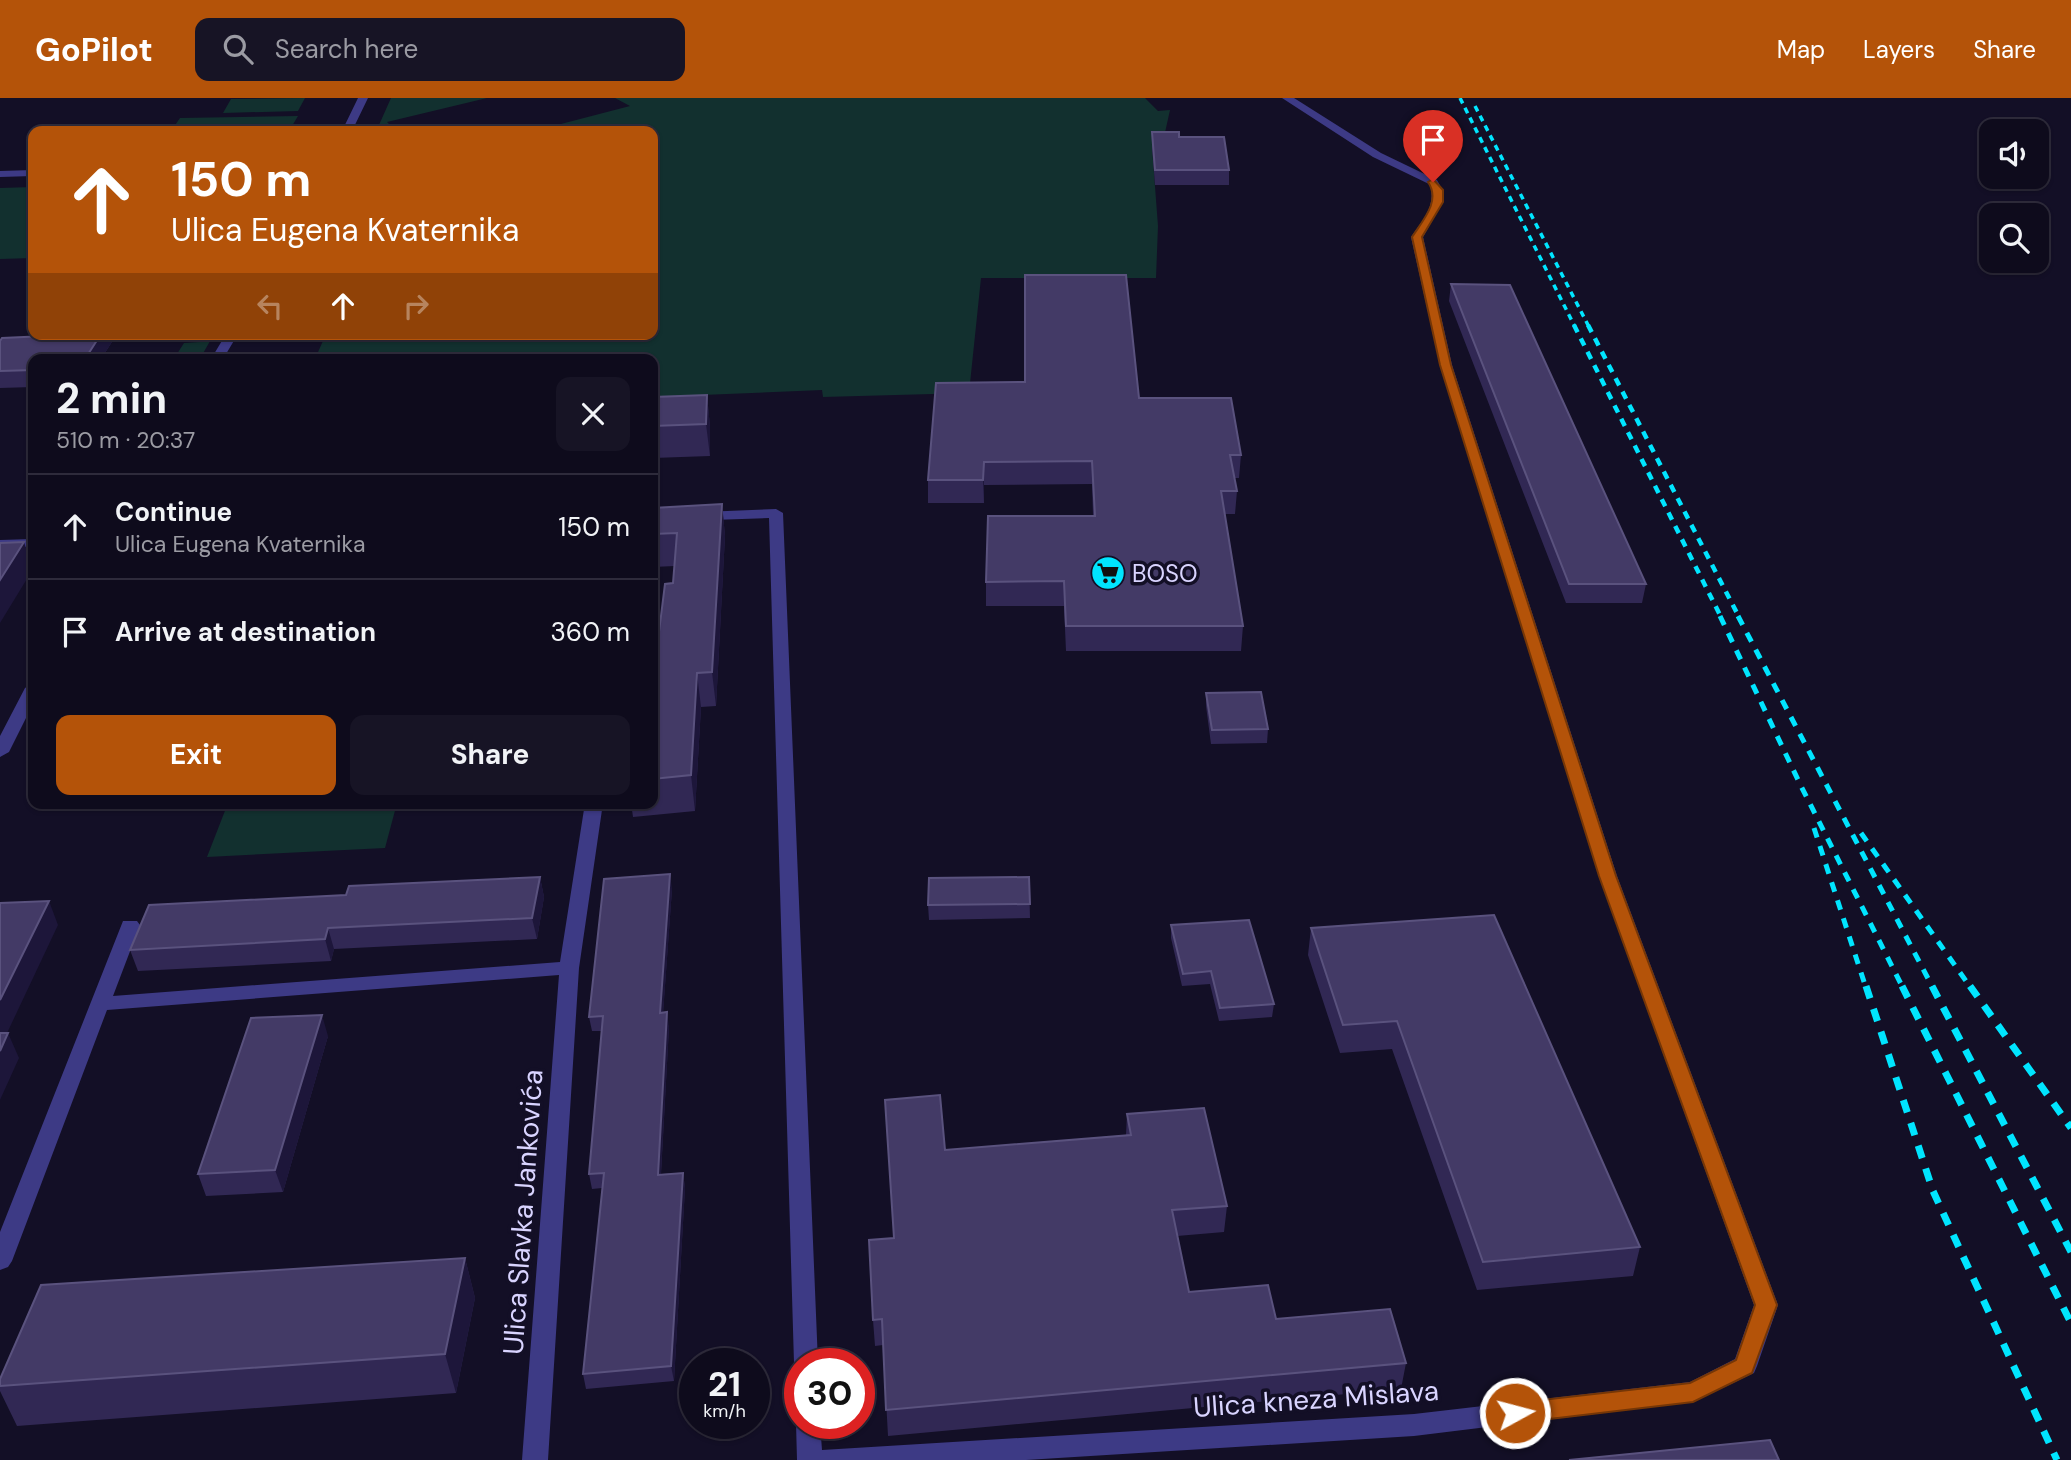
<!DOCTYPE html>
<html lang="en">
<head>
<meta charset="utf-8">
<style>
	:root { --surface:#0e0b1c; --page:#171425; --text:#f1f3f6; --muted:#9b9ba3; --line:#2e2b3b; --accent:#b45309 }
	body { margin:0; font-family:"DM Sans",sans-serif; background:var(--page); color:var(--text); height:100vh; display:flex; flex-direction:column; font-size:26px; white-space:nowrap }
	* { box-sizing:border-box; margin:0 }
	p { font-size:23px; color:var(--muted) }
	.icon { flex:none; width:38px; height:38px; fill:none; stroke:currentColor; stroke-width:2; stroke-linecap:round; stroke-linejoin:round }
	.map { position:relative; flex:1; overflow:hidden }
	.panel { position:absolute; left:28px; top:256px; width:630px; height:455px; display:flex; flex-direction:column; background:var(--surface); border-radius:14px; box-shadow:0 2px 5px #0004,0 0 0 2px var(--line) }
	.panel>* { flex:none }
	.guide { position:absolute; left:28px; top:28px; width:630px; height:214px; border-radius:14px; box-shadow:0 2px 5px #0004,0 0 0 2px var(--line); background:#b45309; color:#fff; overflow:hidden }
	.fabs { position:absolute; left:1979px; top:21px; display:grid; gap:14px }
	.fabs a { display:grid; place-items:center; width:70px; height:70px; border-radius:14px; background:var(--surface); box-shadow:0 2px 5px #0004,0 0 0 2px var(--line); font-size:35px }
	.speed { position:absolute; left:679px; top:1250px; display:flex; gap:14px; font-size:35px; font-weight:700; text-align:center }
	.speed>* { display:grid; place-content:center; width:91px; height:91px; border-radius:50%; background:var(--surface); box-shadow:0 2px 5px #0004,0 0 0 2px var(--line); line-height:1 }
	.speed small { font-size:18px; font-weight:400 }
	.speed .limit { border:10px solid #d22; background:#fff; color:#111 }
	.pin { position:absolute; display:grid; place-items:center; width:60px; height:60px; color:#fff; margin:-72px -30px; border-radius:50% 50% 50% 0; rotate:-45deg; box-shadow:0 0 7px #0007 }
	.pin .icon { rotate:45deg }
	.me { position:absolute; width:77px; margin:-38px; rotate:83deg; stroke-linejoin:round; filter:drop-shadow(0 0 5px #0008) }
	.turn { display:flex; align-items:center; gap:24px; height:147px; padding:0 28px; font-size:32px }
	.turn .icon { width:91px; height:91px; stroke-width:2.5 }
	.turn b { display:block; font-size:49px; line-height:60px }
	.lanes { display:flex; align-items:center; height:66px; padding:0 28px; background:#0003; justify-content:center; gap:35px; direction:ltr }
	.lanes .off { opacity:.35 }
	.round { display:grid; place-items:center; flex:none; width:74px; height:74px; border-radius:14px; background:var(--page) }
	.overview { display:flex; align-items:center; justify-content:space-between; height:119px; padding:0 28px }
	h1 { font-size:42px; font-weight:700; line-height:52px }
	.primary-button { display:flex; gap:14px; margin-top:auto; padding:14px 28px }
	.primary-button a { flex:1; height:80px; border-radius:14px; background:var(--accent); color:#fff; font-size:28px; font-weight:700; line-height:80px; text-align:center }
	.primary-button a+a { background:var(--page); color:var(--text) }
	ul { padding:0; list-style:none }
	li { display:flex; align-items:center; gap:21px; height:105px; padding:0 28px; border-top:2px solid var(--line) }
	li div { flex:1 }
	li b { display:block; font-size:26px }
	li em { font-style:normal }
	header { display:flex; align-items:center; gap:42px; box-sizing:border-box; height:98px; padding:0 35px; background:var(--accent); color:#fff }
	header strong { font-size:33px }
	nav { display:flex; gap:38px; margin-inline-start:auto; font-size:24px }
	.search { width:490px; height:63px; background:var(--page); display:flex; align-items:center; gap:18px; box-sizing:border-box; padding:0 24px; border-radius:14px; color:var(--muted); font-size:26px }
	.map>svg:first-child { display:block }
	.green { fill:#12302f }
	.lines { fill:none; stroke-linecap:round; stroke-linejoin:round }
	.minor { fill:#3d3a85; fill-rule:evenodd }
	.rail-far3 { stroke:#00e5ff; stroke-width:3.5; stroke-dasharray:6 5; stroke-linecap:butt }
	.rail-far2 { stroke:#00e5ff; stroke-width:4.5; stroke-dasharray:8 7; stroke-linecap:butt }
	.rail-far1 { stroke:#00e5ff; stroke-width:5; stroke-dasharray:10 9; stroke-linecap:butt }
	.rail { stroke:#00e5ff; stroke-width:7; stroke-dasharray:13 11; stroke-linecap:butt }
	.wall { fill:#312854 }
	.shaded-wall { fill:#1d163a }
	.building { fill:#433a66; stroke:#5a527e; stroke-width:2 }
	.route { fill:#b45309; stroke:#753606; stroke-width:2 }
	.labels { text-anchor:middle; dominant-baseline:central; stroke-width:7; stroke-linejoin:round; paint-order:stroke }
	.poi-label { font-size:24px; fill:#d9d4ff; stroke:#130f26; text-anchor:start }
	.near-street-label { font-size:28px; fill:#d9d4ff; stroke:#130f26 }
</style>
</head>
<body>
<header>
<strong>GoPilot</strong>
<div class="search"><svg class="icon" aria-label="search" viewBox="0 0 24 24"><circle cx="10" cy="10" r="6"/><path d="M15 15l6 6"/></svg>Search here</div>
<nav><a>Map</a><a>Layers</a><a>Share</a></nav>
</header>
<div class="map">
<svg width="2071" height="1362" viewBox="0 0 2071 1362">
	<rect width="100%" height="100%" fill="#130f26"/>
	<path class="green" d="M305,0l-7,13 -75,2 8,-14z
		M391,0h96l-100,24 3,3h-11z
		M615,0h530l13,13 12,-1 -6,27 -12,10 6,79 -2,52h-175l-12,115 -146,4 -1,-7 -169,7v-38h-338l11,-25h327v-203h-119l96,-25z
		M298,18l-9,15h-118l9,-13z
		M33,89v71l-33,1v-71z
		M204,236h10l-13,23 -24,-3 7,-11 16,-1z
		M228,705h169l-12,45 -178,9z"/>
	<g class="lines">
		<path class="minor" d="M358,0h10l-16,33h-10z
			M1282,0h12l87,55 56,27 5,9v14l-19,34 29,128 165,511 161,429 -21,61 -3,7 -61,29 -279,34 -388,24h-229l-1,-37 4,-8v8h20l2,27 592,-36 276,-32 45,-23 19,-54 -155,-429 -159,-511 -29,-128c11,-16 27,-33 18,-53l-56,-27z
			M33,72v6l-33,1v-6z
			M226,236h12l-15,25h-12z
			M776,411l7,4 35,850h-18v8l-6,-8 -25,-845 -116,4v-8z
			M33,441v8l-33,1v-8z
			M33,585v21l-24,48 -9,5v-21l25,-48z
			M585,705h18l-24,165 -31,492h-26l37,-485 -452,35 -95,251 -4,6 -8,3v-38l123,-311h14l3,4 -27,71 447,-34z"/>
		<path class="rail-far3" d="M1460,0l115,229
			M1475,8l114,221"/>
		<path class="rail-far2" d="M1574,227l147,292
			M1588,227l151,292"/>
		<path class="rail-far1" d="M1720,518l80,168 103,204
			M1738,518l195,372
			M1814,730l52,160
			M1861,735l110,155"/>
		<path class="rail" d="M1866,888l67,205 124,269
			M1902,888l169,337
			M1932,888l139,266
			M1970,888l101,142"/>
	</g>
	<path class="wall" d="M1152,34l27,5 50,33v15h-74l-3,-38z
		M1451,186l195,300 -4,19h-76l-117,-302z
		M117,236l-16,25h-68v28l-33,1v-47z
		M707,297l3,32v29l-57,2v-61z
		M1139,300l102,57 -2,23h-5l3,13 -2,23h-10l18,112 -2,25h-175l-2,-45h-78v-24l107,-66 -1,-32 -108,1v18h-56v-23z
		M722,406l3,32 -9,170 -15,1 -6,104 -62,6 -2,-14h22v-123l20,-97 2,-17 -22,1v-59z
		M1206,595l62,36 -1,14 -56,1 -5,-38z
		M540,779l4,20 -7,42 -203,10 -3,12 -193,10 -8,-21 216,-55z
		M1029,779l1,41 -101,2 -1,-15z
		M672,791l-9,124 6,14 -8,147 22,-1 2,15 -11,193 -88,8 -3,-15 19,-186 -10,1 -3,-15 13,-143h-10l-3,-14z
		M1171,827l103,79 -2,13 -53,4 -9,-37 -28,2 -11,-48z
		M1311,830l329,319 -7,29 -156,14 -85,-241 -52,4 -32,-98z
		M328,938l-45,156 -77,4 -8,-22z
		M1127,1016l100,92 -3,26 -47,4 12,56 87,27 130,44 -5,26 -513,47 -5,-91 -8,1 -2,-26 21,-82 51,-88 181,-15z
		M465,1160l10,40 -19,95 -439,33 -17,-35v-12z"/>
	<path class="shaded-wall" d="M101,236h16l-16,25h-16z
		M707,297l3,32v29l-4,-32z
		M984,364v41l-1,-23z
		M722,406l3,32 -9,170 -4,-34z
		M24,444l9,27 -33,54v-43z
		M697,575l4,34 -6,104 -4,-36z
		M670,776l2,15 -10,139 -2,-15z
		M540,779l4,20 -7,42 -5,-21z
		M49,803l9,24 -58,123v-48z
		M328,830l6,21 -3,12 -6,-22z
		M667,914l2,15 -9,162 -2,-14z
		M322,917l6,21 -45,156 -8,-22z
		M8,935l11,25 -19,42v-49z
		M683,1075l2,15 -11,193 -3,-15z
		M465,1160l10,40 -19,95 -11,-39z"/>
	<path class="building" d="M1152,34h27v5h45l5,33h-74z
		M1025,177h101l13,123h92l10,57h-11l7,36h-16l22,135h-177l-2,-45 -78,1 2,-66h107l-3,-55 -108,1 -1,18h-55l8,-97 89,-1z
		M1451,186l59,1 136,299h-77z
		M48,236h53l-16,25h-52v11l-33,1v-30l2,-3 44,-2z
		M707,297l-1,29 -53,2v-29z
		M722,406l-10,168 -15,1 -6,102 -38,4v-99l12,-96 8,-1 4,-50 -24,1v-26z
		M24,444l-24,38v-37z
		M1261,594l7,37 -56,1 -6,-37z
		M670,776l-10,139 7,-1 -9,163 25,-2 -12,193 -88,8 21,-201 -15,1 14,-158 -14,1 15,-138z
		M540,779l-8,41 -204,10 -3,11 -195,11 19,-45 197,-10 3,-9z
		M1029,779l1,27 -102,1 1,-27z
		M49,803l-49,99v-97z
		M1494,817l146,332 -157,15 -86,-241 -54,4 -32,-97z
		M1249,822l25,84 -54,4 -9,-37 -28,3 -12,-49z
		M322,917l-47,155 -77,4 53,-156z
		M0,935h8l-8,18z
		M940,997l5,55 186,-15 -4,-21 77,-6 23,98 -55,4 17,82 79,-7 8,34 114,-10 16,54 -520,47 -4,-91 -9,1 -4,-80 25,-2 -9,-138z
		M465,1160l-20,96 -445,32v-7l41,-94z
		M1770,1342l9,20h-210z"/>
	<path class="route" d="M1433,81l10,11v12l-21,35 29,128 165,511 161,429 -25,68 -59,29 -178,21 -8,-3 -3,-7 3,-7 8,-3 175,-20 46,-23 19,-55 -156,-429 -159,-511 -28,-128c11,-17 29,-36 16,-55z"/>
	<defs>
		<g id="supermarket-disc" transform="scale(1.75)"><circle r="9.5" fill="#00e5ff" stroke="#130f26"/><path d="M-6-5.5h2.5l.6 2H6L4.5 2H-2.5L-4.4-4H-6ZM-1.5 3.2a1.3 1.3 0 1 0 .1 0ZM3 3.2a1.3 1.3 0 1 0 .1 0Z" fill="#111"/></g>
	</defs>
	<g fill-rule="evenodd">
		<use href="#supermarket-disc" x="1108" y="475"/>
	</g>
	<g class="labels">
		<g class="poi-label">
			<text x="1132" y="475">BOSO</text>
		</g>
		<g class="near-street-label">
			<text transform="translate(523 1114) rotate(-86)">Ulica Slavka Jankovića</text>
			<text transform="translate(1316 1301) rotate(-4)">Ulica kneza Mislava</text>
		</g>
	</g>
</svg>
<div class="fabs">
<a><svg class="icon" aria-label="sound" viewBox="0 0 24 24"><path d="M4 9h4l5-4v14l-5-4H4zM17 9q2 3 0 6"/></svg></a>
<a><svg class="icon" aria-label="search" viewBox="0 0 24 24"><circle cx="10" cy="10" r="6"/><path d="M15 15l6 6"/></svg></a>
</div>
<div class="speed"><div>21<small>km/h</small></div><div class="limit">30</div></div>
<div class="pin" style="left:1433px;top:84px;background:#d93025"><svg class="icon" aria-label="arrive" viewBox="0 0 24 24"><path d="M6 21V4h12l-3 4 3 4H6"/></svg></div>
<svg class="me" style="left:1515px;top:1315px" viewBox="-20 -20 40 40"><circle r="17" fill="#b45309" stroke="#fff" stroke-width="3"/><path d="M0-11L8 9 0 5-8 9z" fill="#fff"/></svg>
<div class="guide">
<div class="turn"><svg class="icon" aria-label="ahead" viewBox="0 0 24 24"><path d="M12 20V5M6 11l6-6 6 6"/></svg><div><b>150 m</b>Ulica Eugena Kvaternika</div></div>
<div class="lanes"><svg class="icon off" aria-label="left" viewBox="0 0 24 24"><path d="M17 20v-9H6M10 6l-5 5 5 5"/></svg><svg class="icon" aria-label="ahead" viewBox="0 0 24 24"><path d="M12 20V5M6 11l6-6 6 6"/></svg><svg class="icon off" aria-label="right" viewBox="0 0 24 24"><path d="M7 20v-9h11M14 6l5 5-5 5"/></svg></div>
</div>
<section class="panel">
<div class="overview"><div><h1>2 min</h1><p>510 m · 20:37</p></div><a class="round"><svg class="icon" aria-label="close" viewBox="0 0 24 24"><path d="M6 6l12 12M18 6L6 18"/></svg></a></div>
<ul>
<li><svg class="icon" aria-label="ahead" viewBox="0 0 24 24"><path d="M12 20V5M6 11l6-6 6 6"/></svg><div><b>Continue</b><p>Ulica Eugena Kvaternika</p></div><em>150 m</em></li>
<li><svg class="icon" aria-label="arrive" viewBox="0 0 24 24"><path d="M6 21V4h12l-3 4 3 4H6"/></svg><div><b>Arrive at destination</b></div><em>360 m</em></li>
</ul>
<div class="primary-button"><a>Exit</a><a>Share</a></div>
</section>
</div>
</body>
</html>
